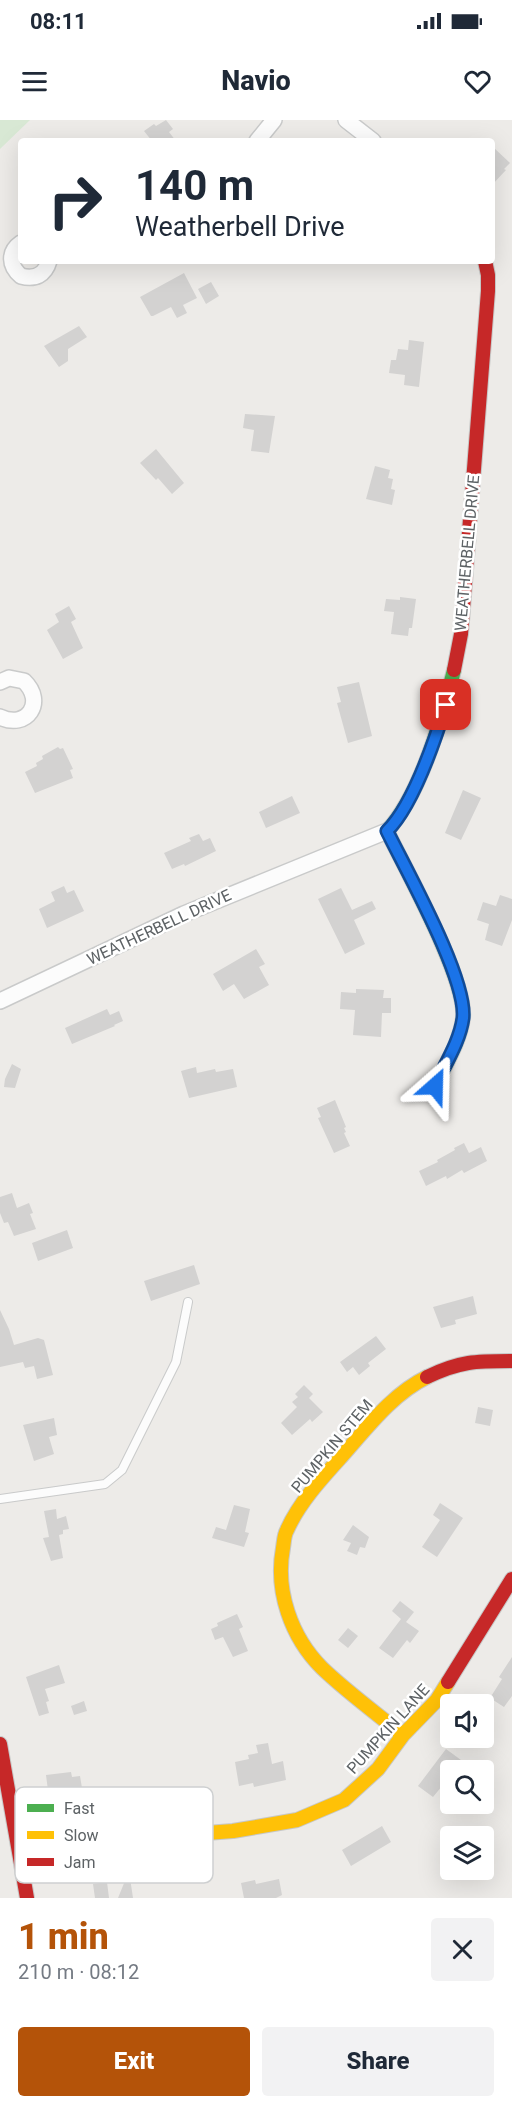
<!DOCTYPE html>
<html lang="en">
<head>
<meta charset="utf-8">
<style>
	:root { --surface:#fff; --page:#f2f2f3; --text:#1f2937; --muted:#747a83; --accent:#b45309 }
	body { margin:0; font-family:Roboto,sans-serif; background:var(--page); color:var(--text); height:100vh; display:flex; flex-direction:column; font-size:22px; white-space:nowrap }
	* { box-sizing:border-box; margin:0 }
	p { font-size:20px; color:var(--muted) }
	.icon { flex:none; width:33px; height:33px; fill:none; stroke:currentColor; stroke-width:2; stroke-linecap:round; stroke-linejoin:round }
	.map { position:relative; height:1778px; overflow:hidden }
	.details { display:flex; flex-direction:column; background:var(--surface); flex:1 }
	.details>* { flex:none }
	.hud { position:absolute; left:18px; top:18px; width:477px; height:126px; border-radius:6px; box-shadow:0 6px 24px #0002; background:#fff; color:var(--text); overflow:hidden }
	.buttons { position:absolute; left:440px; top:1574px; display:grid; gap:12px }
	.buttons a { display:grid; place-items:center; width:54px; height:54px; border-radius:6px; background:var(--surface); box-shadow:0 6px 24px #0002; font-size:30px }
	.pin { position:absolute; display:grid; place-items:center; width:51px; height:51px; color:#fff; margin:-26px; border-radius:12px; box-shadow:0 3px 9px #0006 }
	.me { position:absolute; width:66px; margin:-33px; rotate:25deg; stroke-linejoin:round; filter:drop-shadow(0 0 4px #0008) }
	.turn { display:flex; align-items:center; gap:21px; height:126px; padding:0 18px; font-size:27px }
	.turn .icon { width:78px; height:78px; stroke-width:2.5 }
	.turn b { display:block; font-size:42px; line-height:51px }
	.round { display:grid; place-items:center; flex:none; width:63px; height:63px; border-radius:6px; background:var(--page) }
	.summary { display:flex; align-items:center; justify-content:space-between; height:102px; padding:0 18px }
	h1 { font-size:36px; font-weight:800; line-height:45px; color:var(--accent) }
	.cta { display:flex; gap:12px; margin-top:auto; padding:12px 18px }
	.cta a { flex:1; height:69px; border-radius:6px; background:var(--accent); color:#fff; font-size:24px; font-weight:800; line-height:69px; text-align:center }
	.cta a+a { background:var(--page); color:var(--text) }
	.status { display:flex; justify-content:space-between; align-items:center; height:42px; padding:0 30px; background:var(--surface); direction:ltr }
	.status svg { height:16px; fill:currentColor }
	header { display:flex; justify-content:space-between; align-items:center; height:78px; padding:0 18px; background:var(--surface); font-size:27px; font-weight:800 }
	.map>svg:first-child { display:block }
	.green { fill:#d8e8d4 }
	.building { fill:#d3d2d1 }
	.lines { fill:none; stroke-linecap:round; stroke-linejoin:round }
	.lane-casing { stroke:#c9caca; stroke-width:10 }
	.street-casing { stroke:#c9caca; stroke-width:18 }
	.fast-casing { stroke:#c7c8c7; stroke-width:16 }
	.slow-casing { stroke:#c7c8c7; stroke-width:16 }
	.jam-casing { stroke:#c7c8c7; stroke-width:16 }
	.lane { stroke:#fcfcfc; stroke-width:8 }
	.street { stroke:#fcfcfc; stroke-width:15 }
	.fast { stroke:#4caf50; stroke-width:14 }
	.slow { stroke:#ffc107; stroke-width:14 }
	.jam { stroke:#c62828; stroke-width:14 }
	.route-casing { stroke:#114b97; stroke-width:15 }
	.route { stroke:#1a73e8; stroke-width:10 }
	.labels { text-anchor:middle; dominant-baseline:central; stroke-width:5; stroke-linejoin:round; paint-order:stroke }
	.street-label { font-size:16px; fill:#5d6265; stroke:#fff }
	.key { fill:#fff; stroke:#ced0d1; stroke-width:1.5 }
	.key-label { font-size:16px; fill:#5d6265 }
</style>
</head>
<body>
<div class="status"><b>08:11</b><svg viewBox="0 0 49 12"><path d="M0 12V9h3v3zM5 12V6h3v6zM10 12V3h3v9zM15 12V0h3v12zM26 1h20v11H26zM47 4h2v5h-2z"/></svg></div>
<header><svg class="icon" aria-label="menu" viewBox="0 0 24 24"><path d="M4 6h16M4 12h16M4 18h16"/></svg>Navio<svg class="icon" aria-label="heart" viewBox="0 0 24 24"><path d="M12 20l-8-8c-3-5 5-10 8-4 3-6 11-1 8 4z"/></svg></header>
<div class="map">
<svg width="512" height="1778" viewBox="0 0 512 1778">
	<rect width="100%" height="100%" fill="#edebe8"/>
	<path class="green" d="M0,0h30l-30,29z"/>
	<path class="building" d="M166,0l7,9 -4,3 7,9h-24l-8,-10 10,-7 2,2z
		M492,26l18,17 -6,6 2,1 -14,15z
		M184,153l13,25 -14,7 4,8 -10,5 -6,-11 -18,9h-2l-11,-19z
		M211,162l8,14 -13,8 -8,-15z
		M79,206l8,11 -19,12v12l-9,6 -15,-21z
		M409,220l15,2 -5,45 -15,-2 1,-10 -16,-2 2,-13h5l2,-11 10,1z
		M245,294l30,2 -6,37 -18,-2 3,-21 -11,-2z
		M156,329l28,34 -12,11 -14,-16 -2,2 -16,-17z
		M375,346l15,4 -2,8 5,1 -2,10 4,1 -3,15 -26,-6z
		M400,477l16,2 -4,29h-3l-1,8 -17,-2 3,-22 -10,-1 2,-12 14,1z
		M69,486l7,13 -5,3 12,26 -20,11 -16,-29 12,-8 -4,-8z
		M359,562l13,54 -24,7 -11,-40 4,-1 -4,-15z
		M58,627l2,2 3,-1 10,21 -3,1 3,8 -38,15 -10,-21 12,-6 -1,-3 7,-4 -1,-3z
		M463,670l18,8 -20,42 -16,-7z
		M292,676l8,17 -34,15 -7,-16z
		M199,714l4,7 7,-3 6,13 -31,15 -1,-2 -12,5 -8,-16 27,-12 -2,-3z
		M64,766l3,7 7,-3 10,21 -37,17 -8,-19 16,-8 -4,-9z
		M341,768l11,22 20,-9 4,8 -22,11 11,24 -20,10 -27,-55z
		M500,775l12,4v21l-10,26 -17,-6 4,-16 -12,-4 6,-18 13,4z
		M256,829l9,15 -6,3 10,18 -25,14 -10,-15 -11,7 -10,-17z
		M356,869l28,1 -1,8h8v15h-9l-1,24 -28,-2 2,-25 -15,-1 1,-17 15,1z
		M107,889l3,6 9,-4 4,10 -9,4 1,1 -43,18 -7,-16z
		M12,944l9,5 -6,19 -11,-1 1,-8z
		M196,947l1,6 18,-4 1,3 17,-3 4,18 -48,11 -8,-27z
		M335,980l11,27 -2,1 2,4 -2,1 6,13 -16,7 -16,-35 3,-1 -4,-9z
		M464,1023l5,10 12,-6 6,14 -23,12 -2,-3 -15,9 -1,-3 -20,10 -7,-15 19,-9 -1,-2 18,-10 -1,-2z
		M12,1073l5,15 12,-5 4,10 -3,1 6,15 -22,7 -6,-14 -4,1 -4,-10v-16z
		M67,1110l6,18 -35,13 -6,-18z
		M194,1145l6,19 -49,17 -7,-20z
		M473,1176l4,18 -22,6 1,4 -15,4 -8,-21z
		M0,1190l9,19 5,16 24,-7 6,2 9,35 -16,4 -3,-13 -9,2 -2,-6 -23,5z
		M376,1216l10,13 -18,14 2,3 -11,9 -6,-8 -6,5 -7,-10z
		M304,1265l9,9 -4,4 14,14 -11,10 -2,-3 -18,16 -11,-12 16,-16 -5,-5 6,-5 -3,-3z
		M478,1287l15,3 -3,16 -15,-3z
		M54,1298l3,17 -8,2 5,17 -20,7 -11,-36z
		M440,1383l23,15 -26,39 -15,-10 18,-27 -7,-5z
		M234,1385l16,4 -5,23 4,1 -5,14 -32,-9 4,-11 10,3z
		M56,1389l1,10 9,-3 3,13 -6,1v4l-4,1 4,23 -12,3 -8,-23 6,-1 -5,-26z
		M353,1405l16,12 -4,11 -5,-1 -3,8 -10,-4 4,-8 -8,-3z
		M400,1481l14,11 -8,10 13,9 -9,12 -3,-3 -14,18 -14,-10 22,-29 -9,-8z
		M237,1494l6,13 -4,2 9,22 -15,6 -10,-20 -8,3 -4,-11 7,-3 -1,-3z
		M348,1508l10,8 -10,12 -10,-8z
		M512,1537v39l-8,11 -14,-9 12,-19 -3,-2z
		M59,1545l6,18 -20,6 4,12 -3,1 3,11 -10,3 -13,-39z
		M84,1581l3,10 -13,4 -3,-9z
		M268,1623l4,21 11,-3 3,19 -32,7 -1,-4 -14,3 -4,-24 14,-3 -1,-4 10,-2 -2,-8z
		M446,1629l15,11 -7,10h-4v22l-8,-6 -9,11 -15,-11z
		M71,1652l1,5 8,-1 3,18 -14,1 -5,10 -9,-8 -6,1 -3,-23z
		M382,1706l9,16 -40,24 -9,-16z
		M129,1751l4,27h-15z
		M279,1759l3,16 -6,3h-32l-3,-15 14,-3 1,4z
		M107,1762l2,16h-14l-2,-14z"/>
	<g class="lines">
		<g class="lane-casing">
			<path id="lane" d="M0,1379l105,-15 17,-14 54,-108 12,-60"/>
		</g>
		<g class="street-casing">
			<path id="street" d="M346,0l27,21
				M257,21l17,-21
				M21,123c-13,9 -12,23 0,33 14,4 24,-1 28,-15
				M0,562l9,-4 15,3c22,21 3,49 -24,36
				M0,881l184,-87 203,-83"/>
		</g>
		<g class="fast-casing">
			<path id="fast" d="M435,966c10,-21 25,-44 28,-68 4,-38 -57,-148 -76,-187 34,-37 55,-113 67,-161"/>
		</g>
		<g class="slow-casing">
			<path id="slow" d="M403,1615c-27,-22 -56,-43 -81,-67 -31,-31 -47,-77 -39,-120 1,-6 1,-13 4,-18 12,-27 34,-51 54,-73 25,-28 51,-63 86,-80
				M19,1727l214,-16 64,-11 47,-20 34,-31 25,-34 34,-35 11,-18"/>
		</g>
		<g class="jam-casing">
			<path id="jam" d="M454,550l7,-36 27,-343v-16l-3,-14
				M427,1257c33,-16 49,-16 85,-16
				M448,1562l64,-103
				M0,1624l27,154"/>
		</g>
		<use href="#lane" class="lane"/>
		<use href="#street" class="street"/>
		<use href="#fast" class="fast"/>
		<use href="#slow" class="slow"/>
		<use href="#jam" class="jam"/>
	</g>
	<g class="lines">
		<g class="route-casing">
			<path id="route" d="M435,966c10,-22 25,-45 28,-68 4,-40 -57,-148 -76,-187 26,-25 48,-91 59,-126"/>
		</g>
		<use href="#route" class="route"/>
	</g>
	<g class="labels">
		<g class="street-label">
			<text transform="translate(467 433) rotate(-85)">WEATHERBELL DRIVE</text>
			<text transform="translate(159 807) rotate(-25)">WEATHERBELL DRIVE</text>
			<text transform="translate(332 1326) rotate(-50)">PUMPKIN STEM</text>
			<text transform="translate(388 1609) rotate(-48)">PUMPKIN LANE</text>
		</g>
	</g>
	<rect x="15" y="1667" width="198" height="96" rx="9" class="key"/>
	<rect x="27" y="1684" width="27" height="8" fill="#4caf50"/>
	<rect x="27" y="1711" width="27" height="8" fill="#ffc107"/>
	<rect x="27" y="1738" width="27" height="8" fill="#c62828"/>
	<g class="key-label">
		<text x="64" y="1694">Fast</text>
		<text x="64" y="1721">Slow</text>
		<text x="64" y="1748">Jam</text>
	</g>
</svg>
<div class="buttons">
<a><svg class="icon" aria-label="sound" viewBox="0 0 24 24"><path d="M4 9h4l5-4v14l-5-4H4zM17 9q2 3 0 6"/></svg></a>
<a><svg class="icon" aria-label="search" viewBox="0 0 24 24"><circle cx="10" cy="10" r="6"/><path d="M15 15l6 6"/></svg></a>
<a><svg class="icon" aria-label="layers" viewBox="0 0 24 24"><path d="M12 4l9 5-9 5-9-5zM3 14l9 5 9-5"/></svg></a>
</div>
<div class="pin" style="left:446px;top:585px;background:#d93025"><svg class="icon" aria-label="arrive" viewBox="0 0 24 24"><path d="M6 21V4h12l-3 4 3 4H6"/></svg></div>
<svg class="me" style="left:435px;top:966px" viewBox="-20 -20 40 40"><path d="M0-17L14 15 0 8-14 15z" fill="#1a73e8" stroke="#fff" stroke-width="4"/></svg>
<div class="hud">
<div class="turn"><svg class="icon" aria-label="right" viewBox="0 0 24 24"><path d="M7 20v-9h11M14 6l5 5-5 5"/></svg><div><b>140 m</b>Weatherbell Drive</div></div>
</div>
</div>
<section class="details">
<div class="summary"><div><h1>1 min</h1><p>210 m · 08:12</p></div><a class="round"><svg class="icon" aria-label="close" viewBox="0 0 24 24"><path d="M6 6l12 12M18 6L6 18"/></svg></a></div>
<div class="cta"><a>Exit</a><a>Share</a></div>
</section>
</body>
</html>
